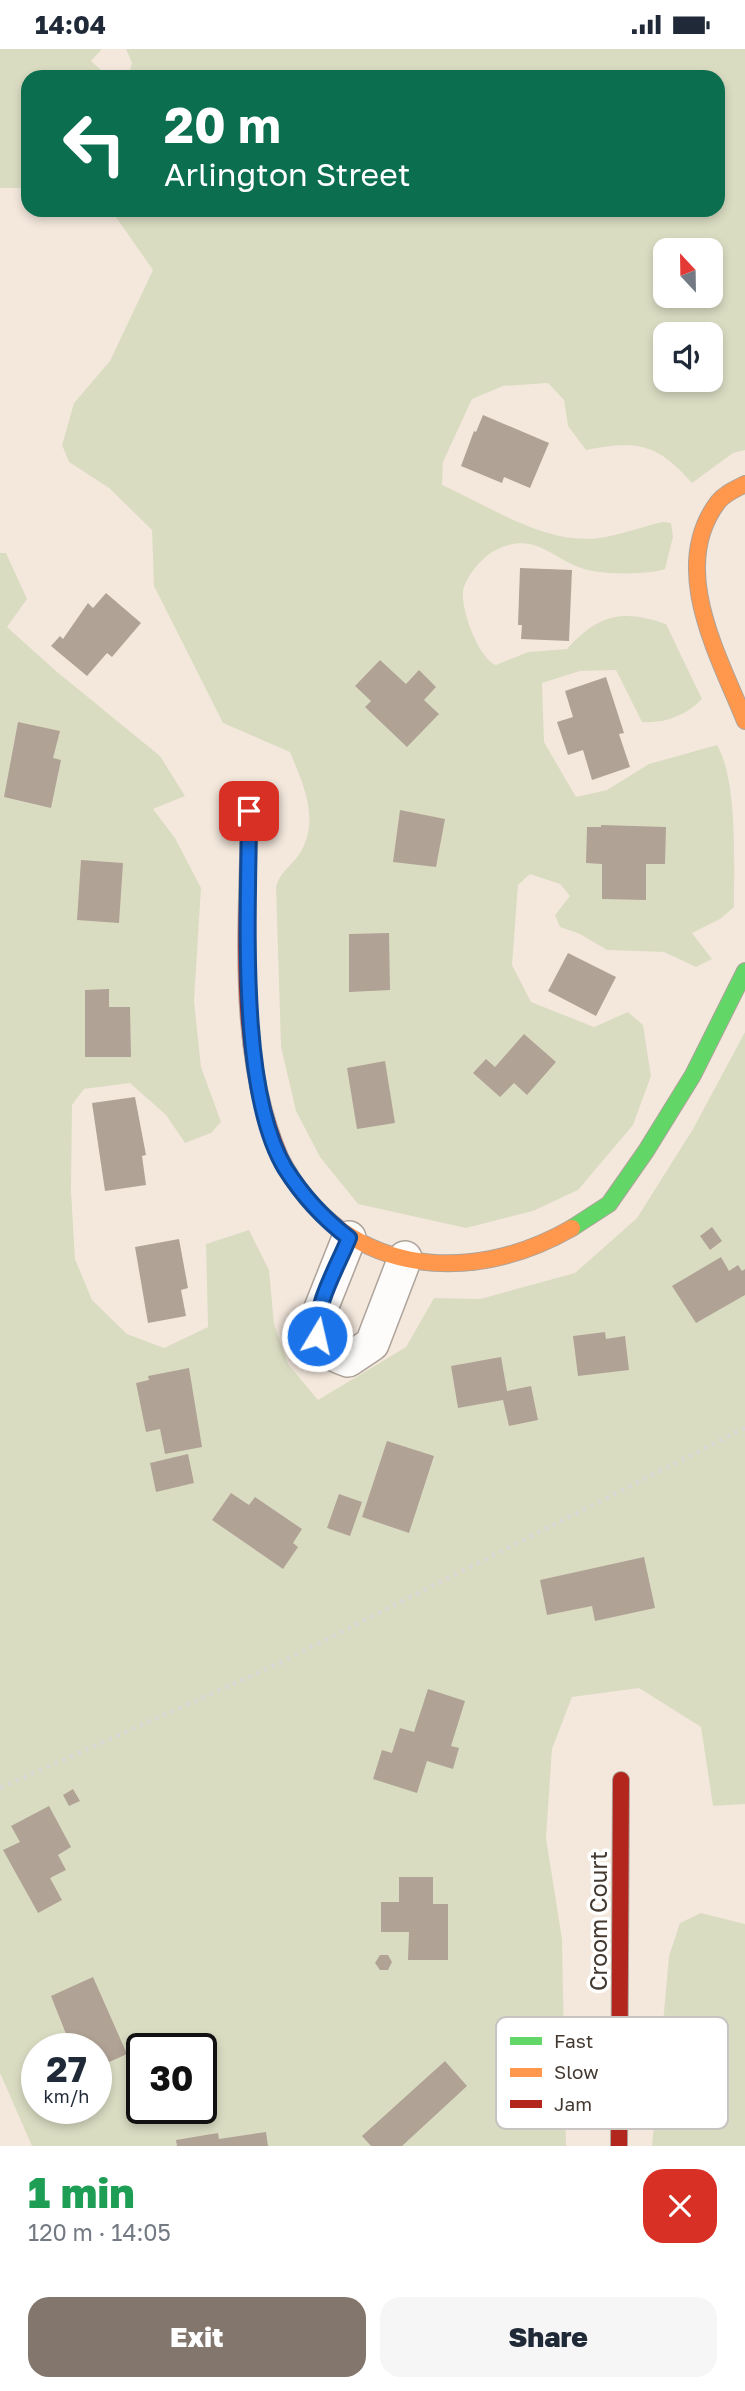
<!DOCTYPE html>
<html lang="en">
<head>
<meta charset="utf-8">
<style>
	:root { --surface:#fff; --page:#f6f6f7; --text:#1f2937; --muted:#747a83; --accent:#82766d }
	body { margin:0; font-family:"Golos Text",sans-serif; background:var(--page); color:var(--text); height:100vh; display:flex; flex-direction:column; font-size:26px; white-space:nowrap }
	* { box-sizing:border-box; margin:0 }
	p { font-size:23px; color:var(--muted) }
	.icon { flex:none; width:38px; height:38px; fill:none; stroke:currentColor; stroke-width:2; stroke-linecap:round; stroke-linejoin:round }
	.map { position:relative; height:2097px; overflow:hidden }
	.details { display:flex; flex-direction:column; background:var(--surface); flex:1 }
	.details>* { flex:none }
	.top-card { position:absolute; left:21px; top:21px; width:704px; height:147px; border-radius:21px; box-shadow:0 4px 10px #0003; background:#0b6e4f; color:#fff; overflow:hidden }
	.needle { width:46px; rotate:338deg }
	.controls { position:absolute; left:653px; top:189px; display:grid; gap:14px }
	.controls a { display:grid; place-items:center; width:70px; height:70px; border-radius:14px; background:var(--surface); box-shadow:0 4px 10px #0003; font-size:35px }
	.speed { position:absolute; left:21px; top:1984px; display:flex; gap:14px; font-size:35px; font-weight:700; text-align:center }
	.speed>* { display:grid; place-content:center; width:91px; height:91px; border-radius:50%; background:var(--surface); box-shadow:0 4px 10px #0003; line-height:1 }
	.speed small { font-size:18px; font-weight:400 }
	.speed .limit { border:4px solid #111; border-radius:10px; background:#fff; color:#111 }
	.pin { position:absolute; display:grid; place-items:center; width:60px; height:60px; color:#fff; margin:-30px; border-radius:14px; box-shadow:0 4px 10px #0006 }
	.me { position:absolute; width:77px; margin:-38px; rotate:9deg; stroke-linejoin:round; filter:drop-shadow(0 0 5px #0008) }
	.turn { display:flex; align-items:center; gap:24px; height:147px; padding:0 28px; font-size:32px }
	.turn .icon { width:91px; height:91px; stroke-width:2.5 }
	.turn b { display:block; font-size:49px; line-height:60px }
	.round { display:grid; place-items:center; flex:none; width:74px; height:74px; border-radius:21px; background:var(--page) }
	.summary { display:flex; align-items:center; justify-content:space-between; height:119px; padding:0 28px }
	h1 { font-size:42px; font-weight:800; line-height:52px; color:#1e9e55 }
	.cta { display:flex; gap:14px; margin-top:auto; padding:14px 28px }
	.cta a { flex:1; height:80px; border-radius:21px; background:var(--accent); color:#fff; font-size:28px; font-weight:800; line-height:80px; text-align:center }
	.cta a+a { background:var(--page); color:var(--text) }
	.status { display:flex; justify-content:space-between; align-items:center; height:49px; padding:0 35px; background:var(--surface); direction:ltr }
	.status svg { height:19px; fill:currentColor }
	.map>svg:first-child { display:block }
	.green { fill:#dadcc2; fill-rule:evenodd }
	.building { fill:#b0a295 }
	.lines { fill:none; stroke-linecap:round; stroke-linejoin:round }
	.street-casing { stroke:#ada39a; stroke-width:36 }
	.fast-casing { stroke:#ada39a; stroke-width:18 }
	.slow-casing { stroke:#ada39a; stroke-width:18 }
	.jam-casing { stroke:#ada39a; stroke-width:18 }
	.path { stroke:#dad7d4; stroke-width:4.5; stroke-dasharray:3.5 5; stroke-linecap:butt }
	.street { stroke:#fdfcfa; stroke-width:33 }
	.fast { stroke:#63d668; stroke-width:16 }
	.slow { stroke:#ff974d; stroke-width:16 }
	.jam { stroke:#b3261e; stroke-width:16 }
	.route-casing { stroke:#114b97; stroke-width:18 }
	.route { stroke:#1a73e8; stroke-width:12 }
	.labels { text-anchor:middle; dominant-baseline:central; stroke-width:7; stroke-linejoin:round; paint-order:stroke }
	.street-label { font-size:23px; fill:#443930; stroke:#fff }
	.key { fill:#fff; stroke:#c7c4c1; stroke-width:2 }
	.key-label { font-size:19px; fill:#443930 }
</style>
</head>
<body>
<div class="status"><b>14:04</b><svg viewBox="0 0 49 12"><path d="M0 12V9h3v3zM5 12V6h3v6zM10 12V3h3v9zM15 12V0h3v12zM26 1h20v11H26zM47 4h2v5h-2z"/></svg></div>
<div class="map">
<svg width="745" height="2097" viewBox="0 0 745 2097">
	<rect width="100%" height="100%" fill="#f4e8dd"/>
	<path class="green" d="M0,0h102l-11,12 18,16h-81v111h-28z
		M126,0h619v401l-12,3 -41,30c-35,-40 -55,-43 -106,-33l-18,-24 -4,-26 -16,-17 -45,3 -31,13 -29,63 -1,23c48,21 102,60 157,53 21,-3 42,-11 63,-16l9,1 2,14 -8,32c-17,6 -67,6 -84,-1 -31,-11 -47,-37 -85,-18 -13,6 -30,26 -33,41 -2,18 15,67 33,74l32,-13 39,-3c31,-35 56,-40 99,-25l36,75c-15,16 -38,25 -60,23l-26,-52 -36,1 -38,12 2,59 32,55 31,-7 42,-26 68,-19c21,36 17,119 17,162l-14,12 -28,14 20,26 -16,8 -32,-15 -57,-2 -27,-16 -20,-7 -5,-12 15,-19 -10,-12 -30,-10 -12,11 -6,80 19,37 63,25 34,-15 15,13 8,51 -18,49 -55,65 -45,21 -67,17 -108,-24 -38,-47 -24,-46 -15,-64 -5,-160c4,-15 13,-19 22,-31 23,-34 6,-70 -8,-104l-67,-29 -69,-137 -2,-56 -43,-42 -40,-26 -7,-17 12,-42 36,-42 43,-91 -42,-60h607v-133h-590l4,-14zM665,201h45v46h-45zM665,285h45v46h-45z
		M0,504h6l21,46 -20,28 49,44 104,85 25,40 -32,13 22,29 26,50 -7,113 7,66 20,55 -10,11 -26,10 -19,-28 -36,-32 -46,6 -12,16 -1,86 4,68 17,41 35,34 37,14 44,-21 -2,-83 43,-14 20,40 5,54 14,40 30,36 88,-53 28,-49 46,1 95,-26 62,-55 56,-89 52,-97v772l-32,2 -12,-79 -62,-39 -67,9 -20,52 -6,89 16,101 4,207h-534l-32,-73zM37,2000h59v60h-59zM142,2000h59v60h-59z
		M701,1864l44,11v222h-93l17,-190 11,-33z"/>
	<path class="building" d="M483,366l66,28 -19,45 -26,-11 -2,6 -41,-17 13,-35 2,1z
		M520,519l52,2 -3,71 -48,-2 1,-14h-4z
		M106,544l35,30 -29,34 -5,-4 -20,23 -36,-30 9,-10 3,3 25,-36 5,5z
		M380,611l26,24 13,-14 17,17 -12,13 15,14 -32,33 -42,-40 6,-6 -16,-15z
		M606,628l18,56 -5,1 11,33 -38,13 -9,-30 -15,5 -11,-33 16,-5 -8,-26z
		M18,673l42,9 -7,27 8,2 -10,48 -47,-11z
		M400,761l45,9 -9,48 -43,-5z
		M601,776l65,2 -1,37h-19v36l-44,-1v-35l-16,-1 1,-36h14z
		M81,811l42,3 -4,60 -42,-3z
		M389,884l1,57 -41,2v-58z
		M568,904l48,24 -20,39 -48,-25z
		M109,940v18h21l1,50h-46v-67z
		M524,985l32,28 -29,33 -13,-12 -14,14 -27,-24 13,-14 9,8z
		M385,1012l10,62 -38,6 -10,-61z
		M135,1048l11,58 -4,1 4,29 -41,6 -13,-88z
		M712,1178l10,14 -12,9 -10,-14z
		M179,1190l9,49 -7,2 5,26 -38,7 -13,-76z
		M721,1208l8,14 9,-6 4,6 3,-2v26l-49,28 -24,-37z
		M605,1283l1,7 19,-3 4,34 -51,6 -5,-40z
		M501,1308l6,34 24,-5 7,34 -29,6 -6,-26 -45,8 -7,-42z
		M189,1319l13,79 -37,7 -5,-25 -14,3 -10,-49 13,-3 -1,-4z
		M387,1392l47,15 -25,77 -47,-16z
		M188,1405l6,29 -38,9 -6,-29z
		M231,1444l18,12 6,-8 47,32 -9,14 5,4 -15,22 -71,-49z
		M339,1445l23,8 -12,34 -23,-8z
		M644,1508l11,51 -60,13 -3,-15 -45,9 -7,-35z
		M428,1640l37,12 -14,45 8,2 -6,21 -26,-8 -10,32 -44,-14 9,-29 10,3 8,-25 14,4z
		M73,1740l7,12 -11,5 -6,-11z
		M49,1757l22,41 -13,8 8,15 -16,8 12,22 -24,13 -35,-63 17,-8 -9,-16z
		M399,1828h34v27h15v56h-40l1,-28h-28v-30h18z
		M380,1906h8l4,7 -4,8h-8l-5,-7z
		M93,1928l34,77 -31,14v-19h-24l-21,-53z
		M445,2012l22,25 -65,60h-31l-9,-10z
		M266,2083l2,14h-91l-1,-6 42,-7 1,6z"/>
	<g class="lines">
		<g class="street-casing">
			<path id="street" d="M349,1189l-33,83c2,23 10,32 32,39l24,-16 33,-86"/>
		</g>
		<g class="fast-casing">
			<path id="fast" d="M572,1179l37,-24 37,-53 47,-76 52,-104"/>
		</g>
		<g class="slow-casing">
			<path id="slow" d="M745,435c-9,5 -20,9 -27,18 -50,66 1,154 27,219
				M281,1110c60,115 185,130 291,69"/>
		</g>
		<g class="jam-casing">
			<path id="jam" d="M249,762c-1,114 -15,241 32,348
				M619,2097l2,-366"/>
		</g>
		<path class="path" d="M0,1739l278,-124 467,-236"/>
		<use href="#street" class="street"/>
		<use href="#fast" class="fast"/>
		<use href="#slow" class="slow"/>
		<use href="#jam" class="jam"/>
	</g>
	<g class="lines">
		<g class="route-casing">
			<path id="route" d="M249,762c0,94 -12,277 36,357 17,27 39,51 64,70 -12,30 -34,65 -32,98"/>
		</g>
		<use href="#route" class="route"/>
	</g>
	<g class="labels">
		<g class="street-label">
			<text transform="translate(598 1872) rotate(-90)">Croom Court</text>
		</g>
	</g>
	<rect x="496" y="1968" width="232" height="112" rx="10" class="key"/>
	<rect x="510" y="1988" width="32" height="8" fill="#63d668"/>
	<rect x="510" y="2019" width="32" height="9" fill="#ff974d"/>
	<rect x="510" y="2051" width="32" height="8" fill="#b3261e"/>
	<g class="key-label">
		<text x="554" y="1999">Fast</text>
		<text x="554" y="2030">Slow</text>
		<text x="554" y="2062">Jam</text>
	</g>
</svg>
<div class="controls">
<a><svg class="needle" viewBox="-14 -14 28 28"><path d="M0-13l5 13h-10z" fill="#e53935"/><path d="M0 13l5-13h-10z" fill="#747a83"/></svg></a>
<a><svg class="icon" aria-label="sound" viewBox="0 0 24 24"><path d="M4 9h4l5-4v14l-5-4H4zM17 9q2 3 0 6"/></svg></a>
</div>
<div class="speed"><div>27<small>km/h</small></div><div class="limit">30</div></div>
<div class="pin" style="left:249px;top:762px;background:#d93025"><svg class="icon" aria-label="arrive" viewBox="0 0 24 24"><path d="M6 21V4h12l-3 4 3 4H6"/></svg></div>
<svg class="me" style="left:317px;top:1287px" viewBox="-20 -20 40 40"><circle r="17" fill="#1a73e8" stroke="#fff" stroke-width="3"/><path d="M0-11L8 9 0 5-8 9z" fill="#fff"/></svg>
<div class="top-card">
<div class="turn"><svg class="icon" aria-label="left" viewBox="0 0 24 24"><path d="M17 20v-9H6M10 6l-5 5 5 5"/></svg><div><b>20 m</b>Arlington Street</div></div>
</div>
</div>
<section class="details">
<div class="summary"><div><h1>1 min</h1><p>120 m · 14:05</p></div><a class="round" style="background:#d93025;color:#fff"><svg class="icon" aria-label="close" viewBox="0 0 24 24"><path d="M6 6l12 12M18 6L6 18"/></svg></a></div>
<div class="cta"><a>Exit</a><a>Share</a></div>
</section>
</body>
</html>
